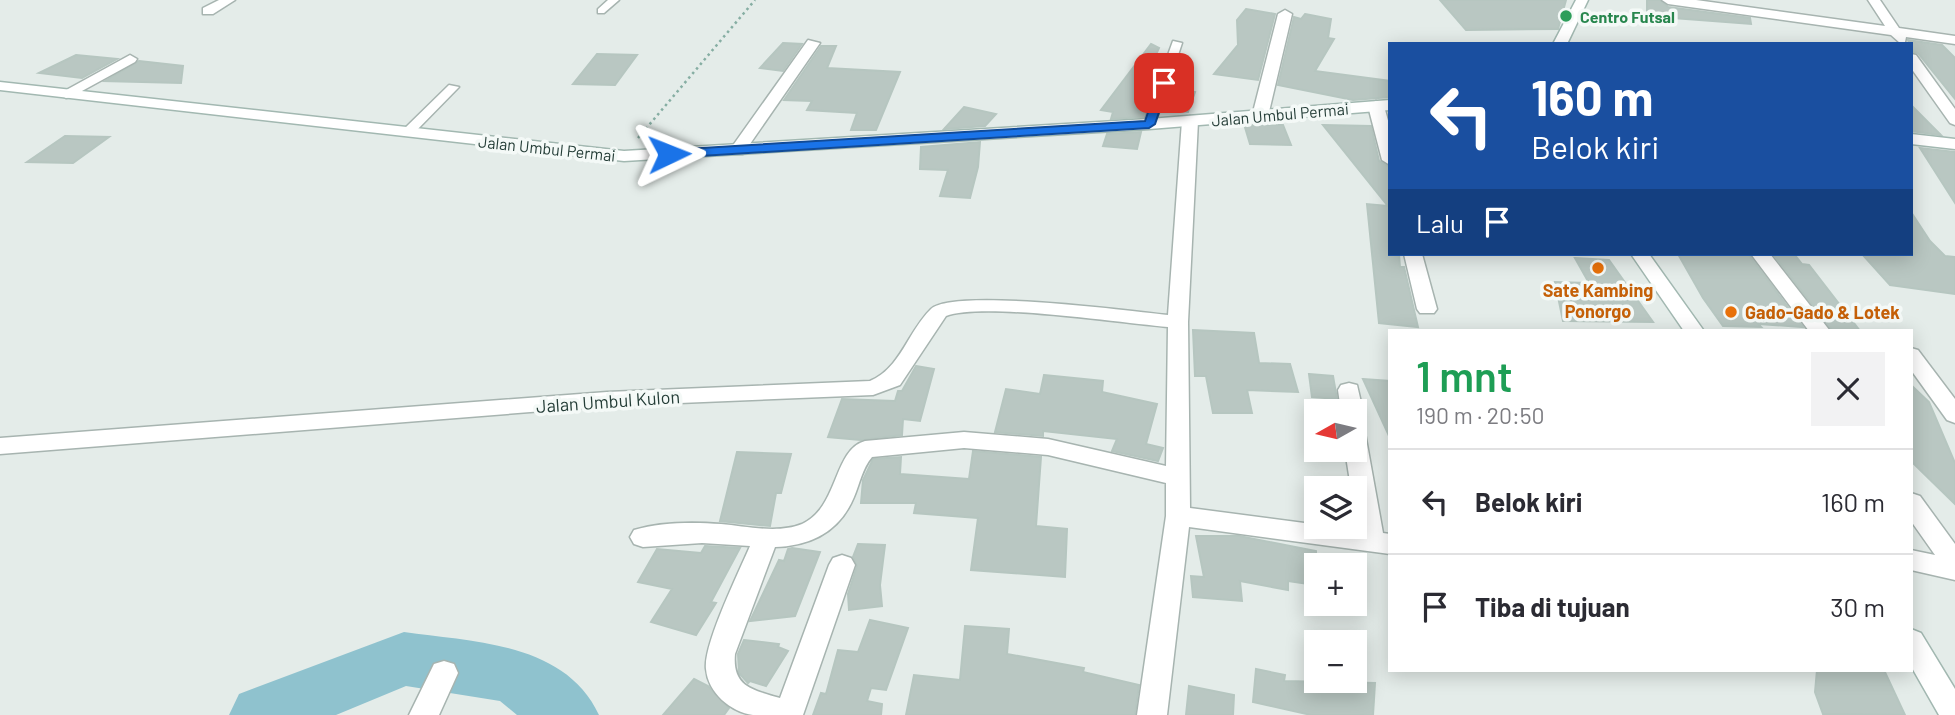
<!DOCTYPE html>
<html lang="id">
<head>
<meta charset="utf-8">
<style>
	:root { --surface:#fff; --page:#f2f2f3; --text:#2b2b33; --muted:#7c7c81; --line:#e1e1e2 }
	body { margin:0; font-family:Barlow,sans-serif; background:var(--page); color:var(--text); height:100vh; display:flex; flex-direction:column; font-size:26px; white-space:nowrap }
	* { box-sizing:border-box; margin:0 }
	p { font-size:23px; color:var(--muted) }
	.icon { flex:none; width:38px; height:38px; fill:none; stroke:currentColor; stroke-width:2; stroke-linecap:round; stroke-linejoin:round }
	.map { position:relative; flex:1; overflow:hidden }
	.drawer { position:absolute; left:1388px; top:329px; width:525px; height:343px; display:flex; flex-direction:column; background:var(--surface); border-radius:0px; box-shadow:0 4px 18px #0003 }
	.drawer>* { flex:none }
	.banner { position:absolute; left:1388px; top:42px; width:525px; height:214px; border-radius:0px; box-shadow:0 4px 18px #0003; background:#1a4fa0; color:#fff; overflow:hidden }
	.needle { width:46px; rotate:262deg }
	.controls { position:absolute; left:1304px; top:399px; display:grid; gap:14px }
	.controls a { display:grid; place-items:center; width:63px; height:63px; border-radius:0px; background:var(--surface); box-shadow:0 4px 18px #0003; font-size:35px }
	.pin { position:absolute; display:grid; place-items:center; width:60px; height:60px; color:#fff; margin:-30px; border-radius:14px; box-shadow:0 4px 10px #0006 }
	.me { position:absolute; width:77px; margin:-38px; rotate:88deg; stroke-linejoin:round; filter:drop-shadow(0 0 5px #0008) }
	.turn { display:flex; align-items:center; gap:24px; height:147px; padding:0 28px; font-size:32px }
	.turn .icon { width:91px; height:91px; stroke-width:2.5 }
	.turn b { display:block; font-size:49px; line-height:60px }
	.then { display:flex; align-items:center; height:66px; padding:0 28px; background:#0003; gap:14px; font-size:26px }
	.round { display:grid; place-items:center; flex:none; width:74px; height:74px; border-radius:0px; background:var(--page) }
	.summary { display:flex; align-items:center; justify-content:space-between; height:119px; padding:0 28px }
	h1 { font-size:42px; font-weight:600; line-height:52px; color:#1e9e55 }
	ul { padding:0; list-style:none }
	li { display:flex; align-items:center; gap:21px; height:105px; padding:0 28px; border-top:2px solid var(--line) }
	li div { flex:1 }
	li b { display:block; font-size:26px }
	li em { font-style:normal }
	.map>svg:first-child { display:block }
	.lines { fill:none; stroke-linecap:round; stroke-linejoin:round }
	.river { fill:#8fc2ce; fill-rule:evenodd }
	.building { fill:#b9c7c2; stroke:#b6c6c0; stroke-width:2 }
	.service-casing { stroke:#a7b4b0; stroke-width:3 }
	.minor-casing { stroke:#a7b4b0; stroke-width:3 }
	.secondary-casing { stroke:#a2b8b1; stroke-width:3 }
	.path { stroke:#86aea3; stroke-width:2.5; stroke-dasharray:2.5 3.5; stroke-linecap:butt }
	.service { fill:#fff; fill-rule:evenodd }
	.minor { fill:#fff; fill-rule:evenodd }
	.secondary { fill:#fff; fill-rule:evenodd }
	.route { fill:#1a73e8; stroke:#114b97; stroke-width:2 }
	.leisure-dot { fill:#2e9e5b; stroke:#f4f9f7; stroke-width:2.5 }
	.food-dot { fill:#e8710a; stroke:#f4f9f7; stroke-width:2.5 }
	.labels { text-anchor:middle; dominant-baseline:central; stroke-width:7; stroke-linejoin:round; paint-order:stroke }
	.far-leisure-label { font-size:16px; font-weight:bold; fill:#27864d; stroke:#f4f9f7; text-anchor:start }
	.far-street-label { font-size:16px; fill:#243d37; stroke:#f4f9f7 }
	.food-label { font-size:18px; font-weight:bold; fill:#c56008; stroke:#f4f9f7 }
	.street-label { font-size:18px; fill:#243d37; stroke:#f4f9f7 }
</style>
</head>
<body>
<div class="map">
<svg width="1955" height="715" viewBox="0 0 1955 715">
	<rect width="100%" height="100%" fill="#e4ece9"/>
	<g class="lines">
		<path class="river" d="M404,632c69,10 161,10 195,83h-82l-17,-14 -94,-15 -70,29h-107l10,-21z"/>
	</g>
	<path class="building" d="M1440,0h126l-8,29 -92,1z
		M1647,0h13l8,7 82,11 1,6 -104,-8z
		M1246,9l29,5 -17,66 -44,-6 24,-29 -1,-25z
		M1305,14l26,5 -3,19 6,1 -19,32 75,10v16l-37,3 -75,-15 16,-68 7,2z
		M1908,40l34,5 13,13v41l-37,-46 -5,-1z
		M783,43l19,1 -19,27 -23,-3z
		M1151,44l8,4 -17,37 12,1 -11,31 -32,2 2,-7 -12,-2z
		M821,46h15l-9,22 73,4 -24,58h-25l6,-17 -50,-3 5,-9 -28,-1z
		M597,54l40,1 -22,30 -42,-1z
		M76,55l41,4 -35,19 -43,-5z
		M139,61l44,5 -2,17 -76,-2z
		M1170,88l25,4 -7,20 -25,-3z
		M1911,105l30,30 -30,-4z
		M964,107l32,7 -11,12 -41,3z
		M1244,124l39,1 8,20 -41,-1z
		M1323,125l48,1 8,35 11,6v87h9l1,13h4l14,60 -39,-4 -12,-119 21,2z
		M1141,132l-4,17 -34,-3 4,-12z
		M65,136l44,1 -36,26 -46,-1z
		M980,142l-2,25 -8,31 -30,-2 8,-26 -28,-1 1,-22z
		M1920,148l35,4v51z
		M1911,212l19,29 15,15 10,1v37l-65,-9 -28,-31h52l-3,-4z
		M1678,254h70l55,73 -45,-3 3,3 -38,-1 -20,-28z
		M1773,254h21l8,10 7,1 51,66 -28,-1z
		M1575,258l34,2 44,62 -90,-1 -8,-39 34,1z
		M1193,330l61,3 5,30 31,1 8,28 -51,-2 5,23h-39l-7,-37h-11z
		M916,366l18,3 -14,52 -17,-2 -1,16 -41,5 -33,-3 14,-38 53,2 3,-10h4z
		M1309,374l24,2 4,23 -25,-2z
		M1044,375l59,6 -1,11 55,12 -11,40 17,4 -5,13 -46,-10 5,-12 -74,-8v5l-48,-4 11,-43 34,5z
		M1363,379l27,2v57z
		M1911,385l18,17 26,61v41l-44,-43z
		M973,451l68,6 -5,69 31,3 -2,48 -94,-7 7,-52 -64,-5 2,-10h-55l2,-23 10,-21 28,-2 -1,17 69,5z
		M737,452l54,2 -10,39h-5l-6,33 -50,-5z
		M1196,536h43l77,15v34l-28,-4v9l-48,-9 2,20 -49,-4 -2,-21 13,1z
		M858,544l27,1 -5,40 2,21 -33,4 -1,-16 9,-28 -4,-9z
		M705,546l35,2 -29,54 5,1 -20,32 -45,-13 21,-33 -34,-7 19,-33 44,4z
		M792,548l28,4 -25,64 -45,5 29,-61 5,1 4,-12z
		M870,620l38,8 -22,62 -15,-2 -4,13 15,3 -1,11h-68l8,-22 5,1 12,-44 20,2z
		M965,626l44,3 -2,25 77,14 -1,4 56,13 -4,30h-229l8,-40 46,5z
		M744,640l35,4 -1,3 10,4 -22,35 -16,-5 -2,2 -9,-10 -1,-19z
		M1256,669l29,6 -1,6 91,2 -2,32h-62l-58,-13z
		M1817,670h67l21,45 -82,-1 -8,-22z
		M694,679l14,7 21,22 -5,7h-61z
		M1189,686l45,9 -1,20h-47z"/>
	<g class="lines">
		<g class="service-casing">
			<path id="service" d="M608,0h11l-15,13h-6v-4z
				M1173,41l9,2 -27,81 -2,2h-8l-2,-2z
				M449,85l10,2 -47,48h-8v-6z"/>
		</g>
		<g class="minor-casing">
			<path id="minor" d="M219,0h16l-22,14h-10v-6z
				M1662,0h34l189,26 -17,-26h12l19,28 56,8v8l-49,-7 -1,5 -5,1 -9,-8 -223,-31z
				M1285,10l7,4 -24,102 -3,3h-10l-3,-3 26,-102z
				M808,40l12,3 -77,111h-12l-2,-3z
				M1911,54l5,1 39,54v16l-5,-2 -39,-55z
				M130,55l7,4 -2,3 -64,35 -5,1 -7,-4z
				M1376,101l8,5 6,22v37l-8,-5 -14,-54z
				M1190,116l8,5 -10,201 2,186 168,22 -4,-42h-3l-6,-38h9v-25l8,2 3,6 18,100 7,1v20l-201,-27 -22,188h-30l29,-199v-33l-118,-28 -84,-7 -92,9c-10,12 -12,26 -18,40 -14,34 -43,49 -79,50l-40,107c-3,33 18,36 45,44l49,-133 4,-7 9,-3 9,3 4,7 -52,150c-16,0 -34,0 -50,0 -22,-3 -45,-22 -47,-46 -3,-24 33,-97 44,-123l-48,-3 -59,4 -9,-3 -4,-7 4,-7c26,-8 60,-8 87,-6 24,2 57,10 81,0 37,-17 31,-74 63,-83l99,-9 84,7 118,27 2,-139c-48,-4 -184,-25 -222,-11l-46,69 -27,10 -266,11 -607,48v-16l607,-46 263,-11c31,-13 38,-50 61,-72 22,-21 199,2 237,6l14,-194z
				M1404,254h18l15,55 -3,4h-14l-3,-4z
				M1751,254h19l60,77h-21z
				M1911,348l7,2 37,49v24l-8,-3 -36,-50z
				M1349,383l8,2 6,26 -9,7v-7h-13l-3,-21 3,-5z
				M1911,493l9,3 35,48v36l-44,-10v-20l24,5 -24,-34z
				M444,661l10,3 4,9 -19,42h-30l25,-51z"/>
		</g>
		<g class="secondary-casing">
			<path id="secondary" d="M1576,0h12l-21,44h-14z
				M0,82l624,69 525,-32 241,-19v10l-241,19 -525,32 -624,-71z
				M1911,134l44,5v10l-44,-5z
				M1631,254h18l55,77h-20z
				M1911,629l10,4 34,56v26h-16l-28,-49z"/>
		</g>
		<path class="path" d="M638,138l117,-138"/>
		<use href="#service" class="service"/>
		<use href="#minor" class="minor"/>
		<use href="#secondary" class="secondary"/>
	</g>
	<path class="route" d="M1164,80l5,3 -14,41 -6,4 -480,30 -6,-4 6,-4 476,-29 13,-38z"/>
	<circle class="leisure-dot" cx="1566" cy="16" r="7"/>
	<g class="food-dot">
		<circle cx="1598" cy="268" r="7"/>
		<circle cx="1731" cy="312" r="7"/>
	</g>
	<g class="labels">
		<g class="far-leisure-label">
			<text x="1580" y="16">Centro Futsal</text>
		</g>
		<g class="far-street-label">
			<text transform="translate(1280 114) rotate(-5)">Jalan Umbul Permai</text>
			<text transform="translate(547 148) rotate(6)">Jalan Umbul Permai</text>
		</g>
		<g class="food-label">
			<text x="1598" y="290">Sate Kambing<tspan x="1598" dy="21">Ponorgo</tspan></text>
			<text x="1745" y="312" text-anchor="start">Gado-Gado &amp; Lotek</text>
		</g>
		<g class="street-label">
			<text transform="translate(608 401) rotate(-4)">Jalan Umbul Kulon</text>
		</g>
	</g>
</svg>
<div class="controls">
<a><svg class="needle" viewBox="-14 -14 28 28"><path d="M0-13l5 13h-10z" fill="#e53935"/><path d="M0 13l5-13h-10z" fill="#7c7c81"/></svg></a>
<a><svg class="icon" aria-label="layers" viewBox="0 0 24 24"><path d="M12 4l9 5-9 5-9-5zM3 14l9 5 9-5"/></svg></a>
<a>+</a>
<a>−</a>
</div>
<div class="pin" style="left:1164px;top:83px;background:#d93025"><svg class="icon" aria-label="arrive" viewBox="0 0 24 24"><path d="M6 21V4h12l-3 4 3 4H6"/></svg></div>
<svg class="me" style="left:669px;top:154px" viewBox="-20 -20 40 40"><path d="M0-17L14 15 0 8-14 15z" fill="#1a73e8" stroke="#fff" stroke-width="4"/></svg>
<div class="banner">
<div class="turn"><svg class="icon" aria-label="left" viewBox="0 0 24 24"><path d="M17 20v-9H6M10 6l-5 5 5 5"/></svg><div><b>160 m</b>Belok kiri</div></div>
<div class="then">Lalu<svg class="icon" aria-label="arrive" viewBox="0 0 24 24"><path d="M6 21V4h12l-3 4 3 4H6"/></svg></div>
</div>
<section class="drawer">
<div class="summary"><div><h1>1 mnt</h1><p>190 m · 20:50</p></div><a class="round"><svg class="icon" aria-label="close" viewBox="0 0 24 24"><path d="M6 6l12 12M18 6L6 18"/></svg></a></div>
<ul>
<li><svg class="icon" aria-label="left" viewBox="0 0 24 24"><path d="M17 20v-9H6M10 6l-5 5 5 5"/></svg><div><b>Belok kiri</b></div><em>160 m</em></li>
<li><svg class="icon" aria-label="arrive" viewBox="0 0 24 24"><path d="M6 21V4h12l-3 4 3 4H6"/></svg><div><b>Tiba di tujuan</b></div><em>30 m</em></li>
</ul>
</section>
</div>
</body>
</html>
